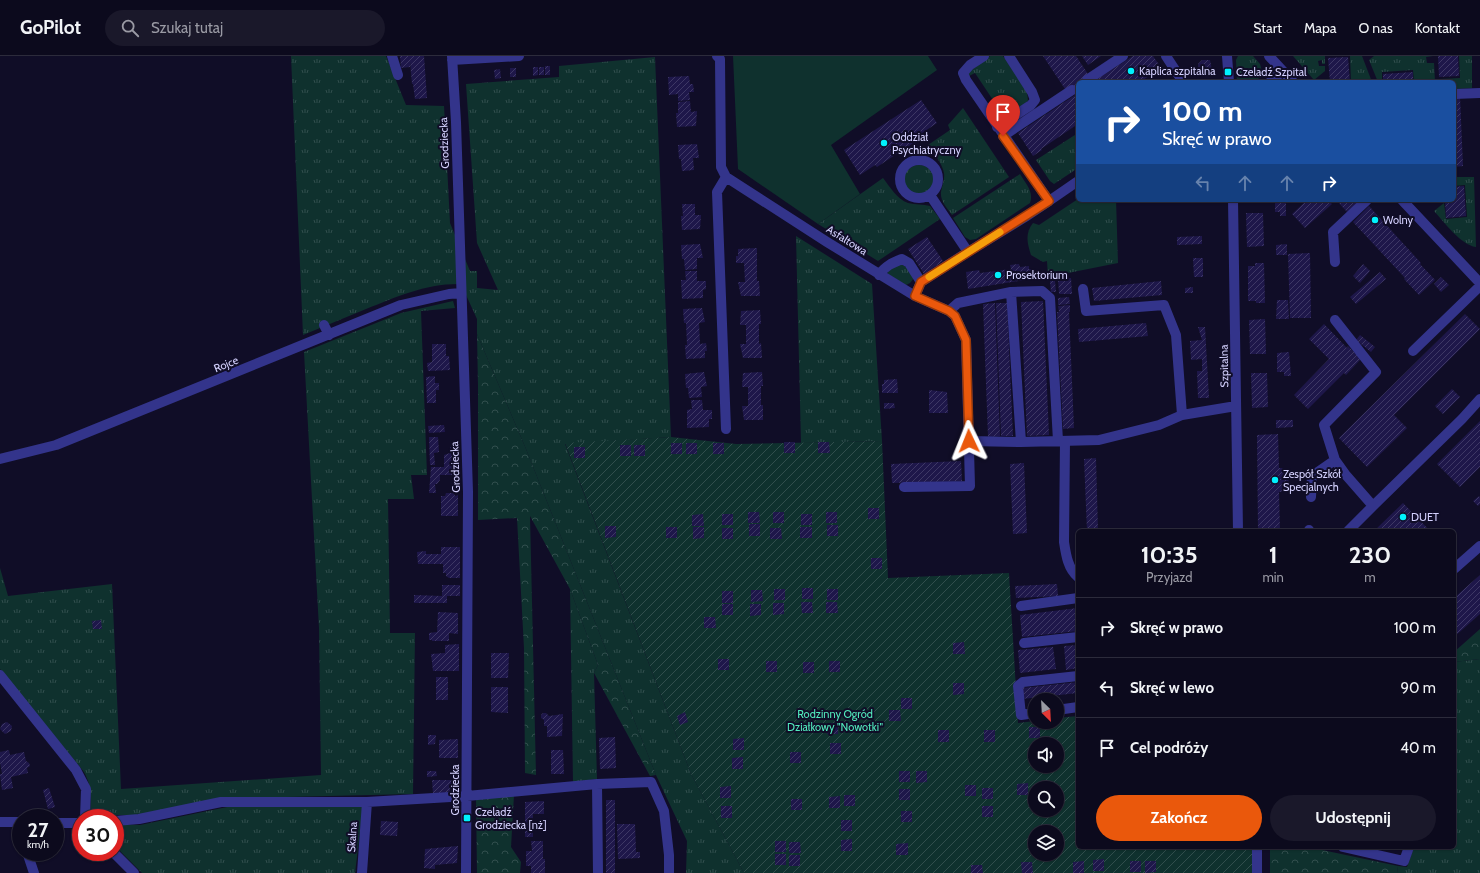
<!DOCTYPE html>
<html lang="pl">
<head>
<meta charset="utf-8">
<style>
	:root { --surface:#0c0a1d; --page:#1a182a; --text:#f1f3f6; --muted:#9a9aa4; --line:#2c2b3b; --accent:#ea580c }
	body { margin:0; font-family:Cabin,sans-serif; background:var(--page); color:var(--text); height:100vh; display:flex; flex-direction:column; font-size:15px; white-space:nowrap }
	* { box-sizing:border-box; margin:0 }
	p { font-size:13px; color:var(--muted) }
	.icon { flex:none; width:22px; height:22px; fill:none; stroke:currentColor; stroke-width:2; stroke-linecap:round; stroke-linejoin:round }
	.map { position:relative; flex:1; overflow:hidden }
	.panel { position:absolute; left:1076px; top:473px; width:380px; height:320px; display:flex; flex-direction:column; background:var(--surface); border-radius:6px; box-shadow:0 1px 3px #0004,0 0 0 1px var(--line) }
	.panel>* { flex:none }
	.guide { position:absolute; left:1076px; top:24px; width:380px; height:122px; border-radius:6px; box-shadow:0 1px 3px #0004,0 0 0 1px var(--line); background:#1a4fa0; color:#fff; overflow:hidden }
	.needle { width:26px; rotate:156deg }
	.buttons { position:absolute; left:1028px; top:637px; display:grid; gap:8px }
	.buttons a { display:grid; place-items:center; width:36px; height:36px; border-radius:50%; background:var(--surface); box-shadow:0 1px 3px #0004,0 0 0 1px var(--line); font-size:20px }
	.speed { position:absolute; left:12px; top:753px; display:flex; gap:8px; font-size:20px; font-weight:700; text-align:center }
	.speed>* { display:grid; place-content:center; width:52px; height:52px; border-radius:50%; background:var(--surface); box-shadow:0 1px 3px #0004,0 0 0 1px var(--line); line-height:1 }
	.speed small { font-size:10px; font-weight:400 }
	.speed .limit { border:6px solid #d22; background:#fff; color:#111 }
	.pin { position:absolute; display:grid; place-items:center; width:34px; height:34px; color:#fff; margin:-41px -17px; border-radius:50% 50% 50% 0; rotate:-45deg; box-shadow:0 0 4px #0007 }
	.pin .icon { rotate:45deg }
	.me { position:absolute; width:44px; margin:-22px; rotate:358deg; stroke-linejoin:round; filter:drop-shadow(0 0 3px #0008) }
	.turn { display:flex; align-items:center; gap:14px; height:84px; padding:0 20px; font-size:18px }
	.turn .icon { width:52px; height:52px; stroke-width:2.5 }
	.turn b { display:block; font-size:28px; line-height:34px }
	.lanes { display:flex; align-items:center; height:38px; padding:0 20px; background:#0003; justify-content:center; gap:20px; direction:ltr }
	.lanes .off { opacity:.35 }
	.eta { display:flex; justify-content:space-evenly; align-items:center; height:68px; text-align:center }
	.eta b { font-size:24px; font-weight:700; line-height:28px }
	.primary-button { display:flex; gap:8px; margin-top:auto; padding:8px 20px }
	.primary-button a { flex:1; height:46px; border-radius:24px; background:var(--accent); color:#fff; font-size:16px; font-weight:700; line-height:46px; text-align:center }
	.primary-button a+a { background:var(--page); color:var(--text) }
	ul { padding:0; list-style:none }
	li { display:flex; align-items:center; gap:12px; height:60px; padding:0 20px; border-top:1px solid var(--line) }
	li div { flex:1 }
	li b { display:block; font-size:15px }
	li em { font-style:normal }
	header { display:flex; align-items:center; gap:24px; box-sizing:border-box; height:56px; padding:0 20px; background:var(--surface); border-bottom:1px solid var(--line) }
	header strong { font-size:19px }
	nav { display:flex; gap:22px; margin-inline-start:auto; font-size:14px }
	.search { width:280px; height:36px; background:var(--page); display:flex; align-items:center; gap:10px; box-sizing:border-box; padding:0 14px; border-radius:22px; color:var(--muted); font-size:15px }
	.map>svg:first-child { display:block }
	.grass { fill:url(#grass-tufts) }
	.forest { fill:url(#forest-crowns) }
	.park { fill:#0f312e }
	.garden { fill:url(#garden-furrows); fill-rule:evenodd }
	.building { fill:url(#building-hatch) }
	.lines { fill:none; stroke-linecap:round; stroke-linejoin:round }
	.minor { stroke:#33348b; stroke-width:10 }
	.route-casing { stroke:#983908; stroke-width:10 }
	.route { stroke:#ea580c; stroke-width:7 }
	.slow { stroke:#f59e0b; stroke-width:7 }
	.poi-dot { fill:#00f1fd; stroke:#100d27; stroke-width:1.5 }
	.labels { text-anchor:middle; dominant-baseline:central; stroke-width:4; stroke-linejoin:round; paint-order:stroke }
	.poi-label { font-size:11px; fill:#d5d2ff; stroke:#100d27; text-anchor:start }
	.street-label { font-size:11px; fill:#d5d2ff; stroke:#100d27 }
	.park-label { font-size:11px; fill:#52ebbd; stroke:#100d27 }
</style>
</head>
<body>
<header>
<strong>GoPilot</strong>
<div class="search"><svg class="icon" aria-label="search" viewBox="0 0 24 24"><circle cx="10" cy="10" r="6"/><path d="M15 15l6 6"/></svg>Szukaj tutaj</div>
<nav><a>Start</a><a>Mapa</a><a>O nas</a><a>Kontakt</a></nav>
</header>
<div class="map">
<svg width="1480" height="817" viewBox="0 0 1480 817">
	<defs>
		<pattern id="grass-tufts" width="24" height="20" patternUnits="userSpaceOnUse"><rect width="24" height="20" fill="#0f312e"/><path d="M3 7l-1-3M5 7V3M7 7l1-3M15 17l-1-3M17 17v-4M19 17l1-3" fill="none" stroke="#314e4d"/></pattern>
		<pattern id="forest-crowns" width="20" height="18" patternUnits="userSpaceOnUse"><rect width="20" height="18" fill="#0f312e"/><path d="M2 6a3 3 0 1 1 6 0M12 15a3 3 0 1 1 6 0" fill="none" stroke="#314e4d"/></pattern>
		<pattern id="garden-furrows" width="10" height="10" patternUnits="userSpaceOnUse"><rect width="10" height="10" fill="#0f312e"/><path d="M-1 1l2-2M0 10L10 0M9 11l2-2" fill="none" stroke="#314e4d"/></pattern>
		<pattern id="building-hatch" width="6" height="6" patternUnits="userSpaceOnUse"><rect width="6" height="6" fill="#1e174a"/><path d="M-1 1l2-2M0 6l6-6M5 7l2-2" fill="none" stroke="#3e3865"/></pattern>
	</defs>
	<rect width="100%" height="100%" fill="#100d27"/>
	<path class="grass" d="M291,0h95l20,49 38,1 6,117 20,48h7v17l21,2 -21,-47 -11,-159 93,-7v-11l96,-9 16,380 -106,7 126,330 53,99h-58l1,-32 -31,-66 -130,-326 -49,-115v-15l-16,-35c-34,-1 -65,13 -95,25 -21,9 -42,17 -63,26z
		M990,0h13l24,35 1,10 -24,18 1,-6 6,-4 -4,-9 -10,6 -22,-33 -6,3v-4z
		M1238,0h15l7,8 3,11 -9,7h-17l-1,-22z
		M1293,0h32v8h-3v-4l-4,1 1,5h6v5l-11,9z
		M1350,0h12l10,26h-21z
		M1374,0h59l-7,1 1,6h7l1,19h-7l-1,-3 -13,3 -1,-12 -31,2v10h-4l-9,-22z
		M1459,0h13v32l-18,1v-7h-15v-3l21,-1z
		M963,52l46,69 -57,38c-5,-7 -12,-14 -11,-23 1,-7 4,-12 3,-19 -2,-10 -10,-19 -16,-28l22,-15 -2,-5z
		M1078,77v31l-3,6 -21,14 -4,-3 -14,-21z
		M904 124a15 15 0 1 1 30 0a15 15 0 1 1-30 0Z
		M1020,118c6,10 14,18 10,29l-54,36 -6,1 -5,-3 -12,-19z
		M1454,121h20l2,70c-15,-2 -32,-25 -42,-36l10,-8 2,16 21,-2 -2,-32 -11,1z
		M883,122c7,9 14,21 25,25 7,2 15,1 22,3l10,13 -62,42 -60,-37z
		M1078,143v1h38l2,63 -70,14 -1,-16 -4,1 -12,-7c-4,-12 -6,-22 2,-32l6,2z
		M796,180l76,48 10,157 -81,2z
		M900,208l7,3 7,11 -4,5 -4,2 -18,-11 -1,-3z
		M453,245l2,7 -34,3 6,164h-16l3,24h-26l2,134h25l-2,161 -166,4 -107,17h-50c1,-16 2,-29 -6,-43l-84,-103v-101l8,28 104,-12 9,205 200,-14 -2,-147 -15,-276 97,-39z
		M570,533l28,76 -4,8 3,106 -24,3z
		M1480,603v214h-83l1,-7 9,1 7,-20h40v-185z
		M232,750h131l-8,67h-213l-27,-27v-22l25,1z"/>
	<path class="forest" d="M477,278l49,115 130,326 -6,1 -56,-103 4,-8 -28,-76 -40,-73 6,259 -11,-2 -1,-125 -7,-130 -39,2v-134z
		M1480,573v30l-26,3v-10z
		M514,739l-3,52 10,15 -1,11h-43l-1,-74z
		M1270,791h38l90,19 -1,7h-127z"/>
	<path class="park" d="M733,0h195l9,14 -106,75 29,49 -42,30 -80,-55z"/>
	<path class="garden" d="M671,381l65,7 146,-3 6,137 121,-5 9,150 17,-2v1h22v-4l21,-2v131h181l-1,26h-514l-53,-99 -126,-331zM1035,688h22v22h-22zM1035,732h22v22h-22zM1035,776h22v22h-22z"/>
	<path class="building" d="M400,0h24l3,42 -12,1 -2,-15h-1l-2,-22v5l-9,1z
		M1043,0h33l12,18v8h-10v42l-37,25 1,1 -9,6 -15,-23 57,-38 -6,-9 -4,3z
		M1082,0h19l-13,9z
		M1133,0h20l9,13 -9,6 -1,-1 -12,8h-47z
		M1438,0h20l1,20 -20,1z
		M1348,1l2,25h-20l-2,-24z
		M1202,4h8l2,10 -14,1v-7z
		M545,10h5v9h-5z
		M533,11h5v8l-5,1z
		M539,11h5v8h-5z
		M510,12h6v9h-6z
		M500,13l1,9 -6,1 -1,-9z
		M1413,16v10h-30v-8z
		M689,20l1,8h3l1,8h-5l1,8 -12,1v-7l-9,1 -1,-18z
		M1454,41h6l3,69 -9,1z
		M921,44l16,23 -15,10 2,3 -47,31 -2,-2 -15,10 -16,-25z
		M690,45l1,11 6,-1 -1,15 -19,1 -1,-14h2v-11z
		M1006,47l4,6 -5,4 -5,-7z
		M697,88l2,14h-6l1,12 -12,1 -1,-12h-2l-1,-14z
		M1464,130l2,30 -20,2 -1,-18h9v-13z
		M1275,144h11v16h-6v-4h-5z
		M1307,144h23l-1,1 3,3 -27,24 -13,-14z
		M1336,144h25l-14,12z
		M682,148h13v11h6l-1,14 -18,1 -1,-14h2z
		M1369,150l52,57 -1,1 15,16 -16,15 -15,-16 1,-1 -52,-56z
		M1246,157h17l1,33 -17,1z
		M1202,180v8l-25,1v-8z
		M927,181l16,24 -19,13 -16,-25z
		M700,188l3,14h-6v11l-12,1 -1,-11h-2l-1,-14z
		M1287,188v11h-11v-10z
		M757,192v33h2l1,15h-19l-3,-14h7l-1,-19h-8v-7h2v-7z
		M1310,197l1,65h-21l-2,-64z
		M1193,202h10v19h-9z
		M1255,207h9l1,40h-9v-2h-8v-35h7z
		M1019,208l1,3 9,-1v3h5l1,7 -5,1 1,2 -63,10 -2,-17 13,-2 1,3 31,-4 -1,-4z
		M1363,208l7,7 -10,12 -7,-7z
		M685,215h12v10h9v8l-3,1v8l-21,1 -1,-19h5z
		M1380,216l6,7 -30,25 -6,-7z
		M1441,221l8,8 -8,7 -7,-8z
		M1071,222l1,16h-13l-1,-15z
		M1050,225h5l1,11h-5z
		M1161,225l1,14 -68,6 -2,-13z
		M1193,231v6h-8v-5z
		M1069,241l1,7 -12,1v-7z
		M1277,244h11l1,19h-13z
		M1043,245l6,134 -22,1 -6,-134z
		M995,247l5,133 -12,1 -5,-133z
		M996,247h11l6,133h-12z
		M1070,249v7h-1l5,116 -11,1 -6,-117h2l-1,-6z
		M702,252l3,14 -6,1 1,21 6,-1 1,8h-2v7l-19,1 -1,-14h2l-1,-22h-2l-1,-14z
		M760,254l1,14h-2v20l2,-1 1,15h-19l-3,-14h6v-19h-6l1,-14z
		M1465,258l15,15 -86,86 13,13 -40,39 -28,-29z
		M1265,263l1,35h-16l-1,-34z
		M1146,267l2,13 -69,6 -1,-13z
		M1324,268l23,24 1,-2 13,13 -15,16 -2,-2 -36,36 -14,-14 35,-36 -20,-20z
		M1198,271h7l4,71h-11l-1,-27h5v-12l-11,1 -1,-19 12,-1z
		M1360,279l15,12 -4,5 -15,-12z
		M432,288h14v12h3l1,14 -22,1 -1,-8 5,-1z
		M1289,296l2,24h-7v-4h-7v-19z
		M704,316l3,14 -6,1 1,10 -13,1 -1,-10h-2l-1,-14z
		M762,316l1,14h-2v19h2v15h-19l-2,-14h6v-19h-6l1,-14z
		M1251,317h16l1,34 -16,1z
		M435,320v7h4v7h-3v13h-9l-1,-26z
		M897,323l1,14h-16v-9h2v-4z
		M1452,333l8,8 -17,17 -8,-8z
		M929,334l18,2 1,21h-19z
		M691,344h11l1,10h9v9h-3v8l-22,1v-18l5,-1z
		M884,347h10l1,5 -11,1z
		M1276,364h17v7l-17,1z
		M1480,365v46l-20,20 -23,-23z
		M444,369l1,7 -16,1 -1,-7z
		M1278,378l1,34h9l1,23 -10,1 1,39h-22l-1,-96z
		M429,381h9l1,15 -5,1 1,12h-5z
		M784,386h11v11h-11z
		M818,386h11l1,11h-12z
		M671,387h11v11h-11z
		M686,387h11v11h-11z
		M713,387h11v11h-11z
		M620,389h11v11h-11z
		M634,389h11v11h-11z
		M459,390v29h-19v5l-3,4h-2l1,9h-7l2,-26h13v-12l6,-2v-6z
		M574,391h11v11h-11z
		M1096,402l2,73h-11l-3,-72z
		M961,405l1,20 -70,2 -1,-19z
		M1024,407l3,70 -14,1 -3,-70z
		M446,437h8l1,3 3,-1v21h-17v-20h4z
		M1479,440l1,2v6l-2,2 -5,-5z
		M1403,447l27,28h-56z
		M868,452h11v11h-11z
		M748,456h11l1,11h-12z
		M773,456h11v11h-11z
		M826,456h11v11h-11z
		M703,458l1,12h-12v-11z
		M722,458h11v11h-11z
		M801,458h11v11h-11z
		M749,468h11v12h-11z
		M827,469h11v11h-11z
		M605,470h11v11l-11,1z
		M666,471h11v11h-11z
		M693,471h11v11l-11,1z
		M800,471h12v11h-12z
		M722,472h11v11h-11z
		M770,472h11l1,11h-12z
		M441,491h19v31h-11l-3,-2v-3h-3v-9h-25l-1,-12 9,-1v3h15z
		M871,502h11v11h-11z
		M1480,519v39l-26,23v-39z
		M1057,528l1,12 -42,2 -1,-12z
		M442,529h18v11h-13v7h-33v-8l28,1z
		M802,532h11v11h-11z
		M774,533h11v11h-11z
		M827,533h11v11h-11z
		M751,534h11l1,11 -12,1z
		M722,535h11v12h-11z
		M801,546h11l1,11h-11z
		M826,546h11l1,11h-12z
		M773,547h11v11l-11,1z
		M722,548h11v11h-11z
		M750,548h11v11l-11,1z
		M1078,552v23l-56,6 -2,-22z
		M438,556l20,1v21l-9,-1v8h-17v-1h-3v-7l8,-1z
		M704,561h11l1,11h-12z
		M101,564l1,9h-9l-1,-8z
		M964,586l1,12h-12v-11z
		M459,588v27h-26l-2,-17 14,-1v-8z
		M1078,589v23l-12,2 -2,-24z
		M1053,591l3,22 -36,4 -2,-23z
		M491,597h18l-1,25h-17z
		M718,603h11v11h-11z
		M766,605h11v11h-11z
		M829,605h11v11h-11z
		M803,606h11v11h-11z
		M436,621h12v23h-12z
		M1078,626v11l-56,6v-11z
		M953,627h11v11l-11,1z
		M491,631h17v26l-17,-1z
		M901,642h11v11h-11z
		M889,654h11l1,11h-12z
		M685,656l3,10 -8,3 -3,-9z
		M543,657h3l3,3 14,-2 -1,22 -15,1v-11h-3v-6l-3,-2v-3z
		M7,666l5,4 -1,5 -6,3 -5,-5 2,-5z
		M827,667h11v11h-11z
		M1029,671h11v11h-11z
		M938,674h11v12h-11z
		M984,674h11v12h-11z
		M428,679h8l-1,9 -7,1z
		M615,681l1,31 -16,1 -1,-31z
		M744,682v12h-11v-11z
		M458,683v19h-19v-18z
		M830,687h11v11h-11z
		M9,694l1,5 14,-3 2,9 3,2 1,3 -3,2 1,5 -17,4 2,11 -11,2 -2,-16h2l-2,-12v-10z
		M551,694h12l1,24h-13z
		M790,696h11v11h-11z
		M743,701v12h-11v-11z
		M427,715h9l1,5 -10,1z
		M899,715h11v11h-11z
		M916,715h11v11l-11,1z
		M432,724h26v9h-8v4l-17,1z
		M1028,727v12h-11v-11z
		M965,729h11v11h-11z
		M731,730v12h-11v-11z
		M49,732l6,19 -7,2 -5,-19z
		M982,732h11v11h-11z
		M899,733h11v11h-11z
		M844,739h11v11h-11z
		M840,740v12h-11v-11z
		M791,743h11v11h-11z
		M606,744h9v73h-9z
		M544,745v13h-11v23h-8v-35z
		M721,750h11v12h-11z
		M982,750h11v11h-11z
		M901,755h11v11h-11z
		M841,764h11v11h-11z
		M381,765l17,1 -1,14 -17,-1z
		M617,768h18l1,28h4v6l-22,1z
		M852,783v12h-11v-11z
		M531,785h12v18h2v14h-14v-7h-5v-15h6z
		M775,785h11v11h-11z
		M789,786h11l1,11h-12z
		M908,787v12h-12v-11z
		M458,790l-1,17 -22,2v4l-11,-1 1,-19z
		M775,798h11v11h-11z
		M789,799h11v11h-11z
		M1104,803v12h-11v-11z
		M1084,805v12h-11v-11z
		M1130,805h11v11h-11z
		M1145,805h11v11l-11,1z
		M1021,806h11l1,11h-11z
		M971,809h11l1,8h-12z"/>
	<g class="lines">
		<path class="minor" d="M392,0l6,19
			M452,0l4,66 12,370 -2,381
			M717,0l3,3 1,108 5,10 101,65 88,54 34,15 6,5 11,24 4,146 -66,1
			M1166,0l17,26
			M1227,0l2,26
			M1269,0l24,26
			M452,4l67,-4
			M1087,24l36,-24
			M1270,26l13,-11
			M1454,38l26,-1
			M997,71l34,-22 4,-5 -3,-8 -23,-36
			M1003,80l69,-46
			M900 123a19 19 0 1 1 38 0a19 19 0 1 1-38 0Z
			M930,139l38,57 57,-35 24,-16 -83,-121 -3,-7 7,-8 14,-9
			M1233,144l5,331
			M1402,144l78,83
			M1049,145l29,-20
			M1335,206l-2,-30 34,-32
			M879,219c6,-9 13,-12 23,-16l7,4 12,19 -6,14
			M921,226l47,-30
			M1083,233l3,22 78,-6 12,30 6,80
			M1011,236l31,-1 8,7 8,143
			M949,255l9,-8 53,-11 10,150
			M1335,264l41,52 -52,53 11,35 10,14 28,32 89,-87 18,-20
			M324,269l5,10
			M1413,295l67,-65
			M726,373l-9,-237 9,-15
			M969,385l52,1 78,-2 60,-15 23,-10 54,-9
			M1065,385l-1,101c2,13 4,27 14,35
			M0,403l56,-14 345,-140 48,-11 12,-1
			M1311,441l1,-21 23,-16
			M1309,475v-1
			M1348,475l25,-25
			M1454,513l26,-23
			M1021,550l57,-8
			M1024,587l54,-6
			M0,619l76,95 10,19 -1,29
			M1057,654l21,-3
			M1035,657l-14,2 -3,-29 5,-4 55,-6
			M597,728l1,89
			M115,765l24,-2 82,-17h146l100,-6 130,-12 54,-2 13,29 5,44v18
			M0,766h21
			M17,766l4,12
			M55,767h26
			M1257,791v26
			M1343,791l61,14 5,-14
			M27,796l7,21
			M113,796l21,21
			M362,817l5,-71"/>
	</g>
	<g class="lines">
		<g class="route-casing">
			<path id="route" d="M969,385l-3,-101 -11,-24 -6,-5 -34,-15 6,-14 128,-81 -46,-65"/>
		</g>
		<use href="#route" class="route"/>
		<path class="slow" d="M929,221l71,-45"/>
	</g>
	<g class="poi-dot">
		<circle cx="1131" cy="15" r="4"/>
		<rect x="1224" y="12" width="8" height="8" rx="2"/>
		<circle cx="884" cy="87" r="4"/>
		<circle cx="1375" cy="164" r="4"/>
		<circle cx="998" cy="219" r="4"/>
		<circle cx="1275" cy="424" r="4"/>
		<circle cx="1403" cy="461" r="4"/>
		<rect x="463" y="758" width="8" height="8" rx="2"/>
	</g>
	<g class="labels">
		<g class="poi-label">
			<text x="1139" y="15">Kaplica szpitalna</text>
			<text x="1236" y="16">Czeladź Szpital</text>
			<text x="892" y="81">Oddział<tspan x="892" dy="13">Psychiatryczny</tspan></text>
			<text x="1383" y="164">Wolny</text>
			<text x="1006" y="219">Prosektorium</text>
			<text x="1283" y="418">Zespół Szkół<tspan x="1283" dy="13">Specjalnych</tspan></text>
			<text x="1411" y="461">DUET</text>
			<text x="475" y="756">Czeladź<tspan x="475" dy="13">Grodziecka [nż]</tspan></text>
		</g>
		<g class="street-label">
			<text transform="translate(444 87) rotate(-92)">Grodziecka</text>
			<text transform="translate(847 184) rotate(32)">Asfaltowa</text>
			<text transform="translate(226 308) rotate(-22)">Rojce</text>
			<text transform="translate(1224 310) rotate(-91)">Szpitalna</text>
			<text transform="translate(455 411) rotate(-92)">Grodziecka</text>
			<text transform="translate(455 734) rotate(-90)">Grodziecka</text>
			<text transform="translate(352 781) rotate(-86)">Skalna</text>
		</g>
		<g class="park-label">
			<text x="835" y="658">Rodzinny Ogród<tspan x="835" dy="13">Działkowy "Nowotki"</tspan></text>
		</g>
	</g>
</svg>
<div class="buttons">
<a><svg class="needle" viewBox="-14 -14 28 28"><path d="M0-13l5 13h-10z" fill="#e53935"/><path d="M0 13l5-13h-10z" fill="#9a9aa4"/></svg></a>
<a><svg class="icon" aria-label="sound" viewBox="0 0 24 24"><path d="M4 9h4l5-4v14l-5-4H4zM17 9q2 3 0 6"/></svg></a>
<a><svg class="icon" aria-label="search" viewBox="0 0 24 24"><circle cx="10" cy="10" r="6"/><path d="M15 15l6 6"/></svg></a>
<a><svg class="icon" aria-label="layers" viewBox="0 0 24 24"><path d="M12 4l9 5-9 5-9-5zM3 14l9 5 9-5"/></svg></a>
</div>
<div class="speed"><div>27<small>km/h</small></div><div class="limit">30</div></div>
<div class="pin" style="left:1003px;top:80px;background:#d93025"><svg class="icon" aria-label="arrive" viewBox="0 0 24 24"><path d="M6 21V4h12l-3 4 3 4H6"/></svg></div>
<svg class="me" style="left:969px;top:385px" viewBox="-20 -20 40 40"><path d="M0-17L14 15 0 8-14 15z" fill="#ea580c" stroke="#fff" stroke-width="4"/></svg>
<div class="guide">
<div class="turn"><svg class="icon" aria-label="right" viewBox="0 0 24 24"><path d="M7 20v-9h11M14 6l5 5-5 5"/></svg><div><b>100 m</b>Skręć w prawo</div></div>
<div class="lanes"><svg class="icon off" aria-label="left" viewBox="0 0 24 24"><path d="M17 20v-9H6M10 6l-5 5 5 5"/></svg><svg class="icon off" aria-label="ahead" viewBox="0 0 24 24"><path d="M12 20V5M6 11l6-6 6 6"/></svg><svg class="icon off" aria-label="ahead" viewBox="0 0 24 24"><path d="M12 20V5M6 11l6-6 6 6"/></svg><svg class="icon" aria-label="right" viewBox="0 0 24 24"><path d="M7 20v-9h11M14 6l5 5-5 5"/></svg></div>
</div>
<section class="panel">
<div class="eta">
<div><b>10:35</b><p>Przyjazd</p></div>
<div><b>1</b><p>min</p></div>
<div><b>230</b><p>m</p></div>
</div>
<ul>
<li><svg class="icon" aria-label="right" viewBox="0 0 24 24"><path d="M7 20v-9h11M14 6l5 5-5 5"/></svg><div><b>Skręć w prawo</b></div><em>100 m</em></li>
<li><svg class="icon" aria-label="left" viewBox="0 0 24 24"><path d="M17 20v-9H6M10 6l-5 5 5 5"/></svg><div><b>Skręć w lewo</b></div><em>90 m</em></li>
<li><svg class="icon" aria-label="arrive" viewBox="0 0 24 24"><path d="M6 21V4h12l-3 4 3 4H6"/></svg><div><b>Cel podróży</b></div><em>40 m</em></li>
</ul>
<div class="primary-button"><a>Zakończ</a><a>Udostępnij</a></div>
</section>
</div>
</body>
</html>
